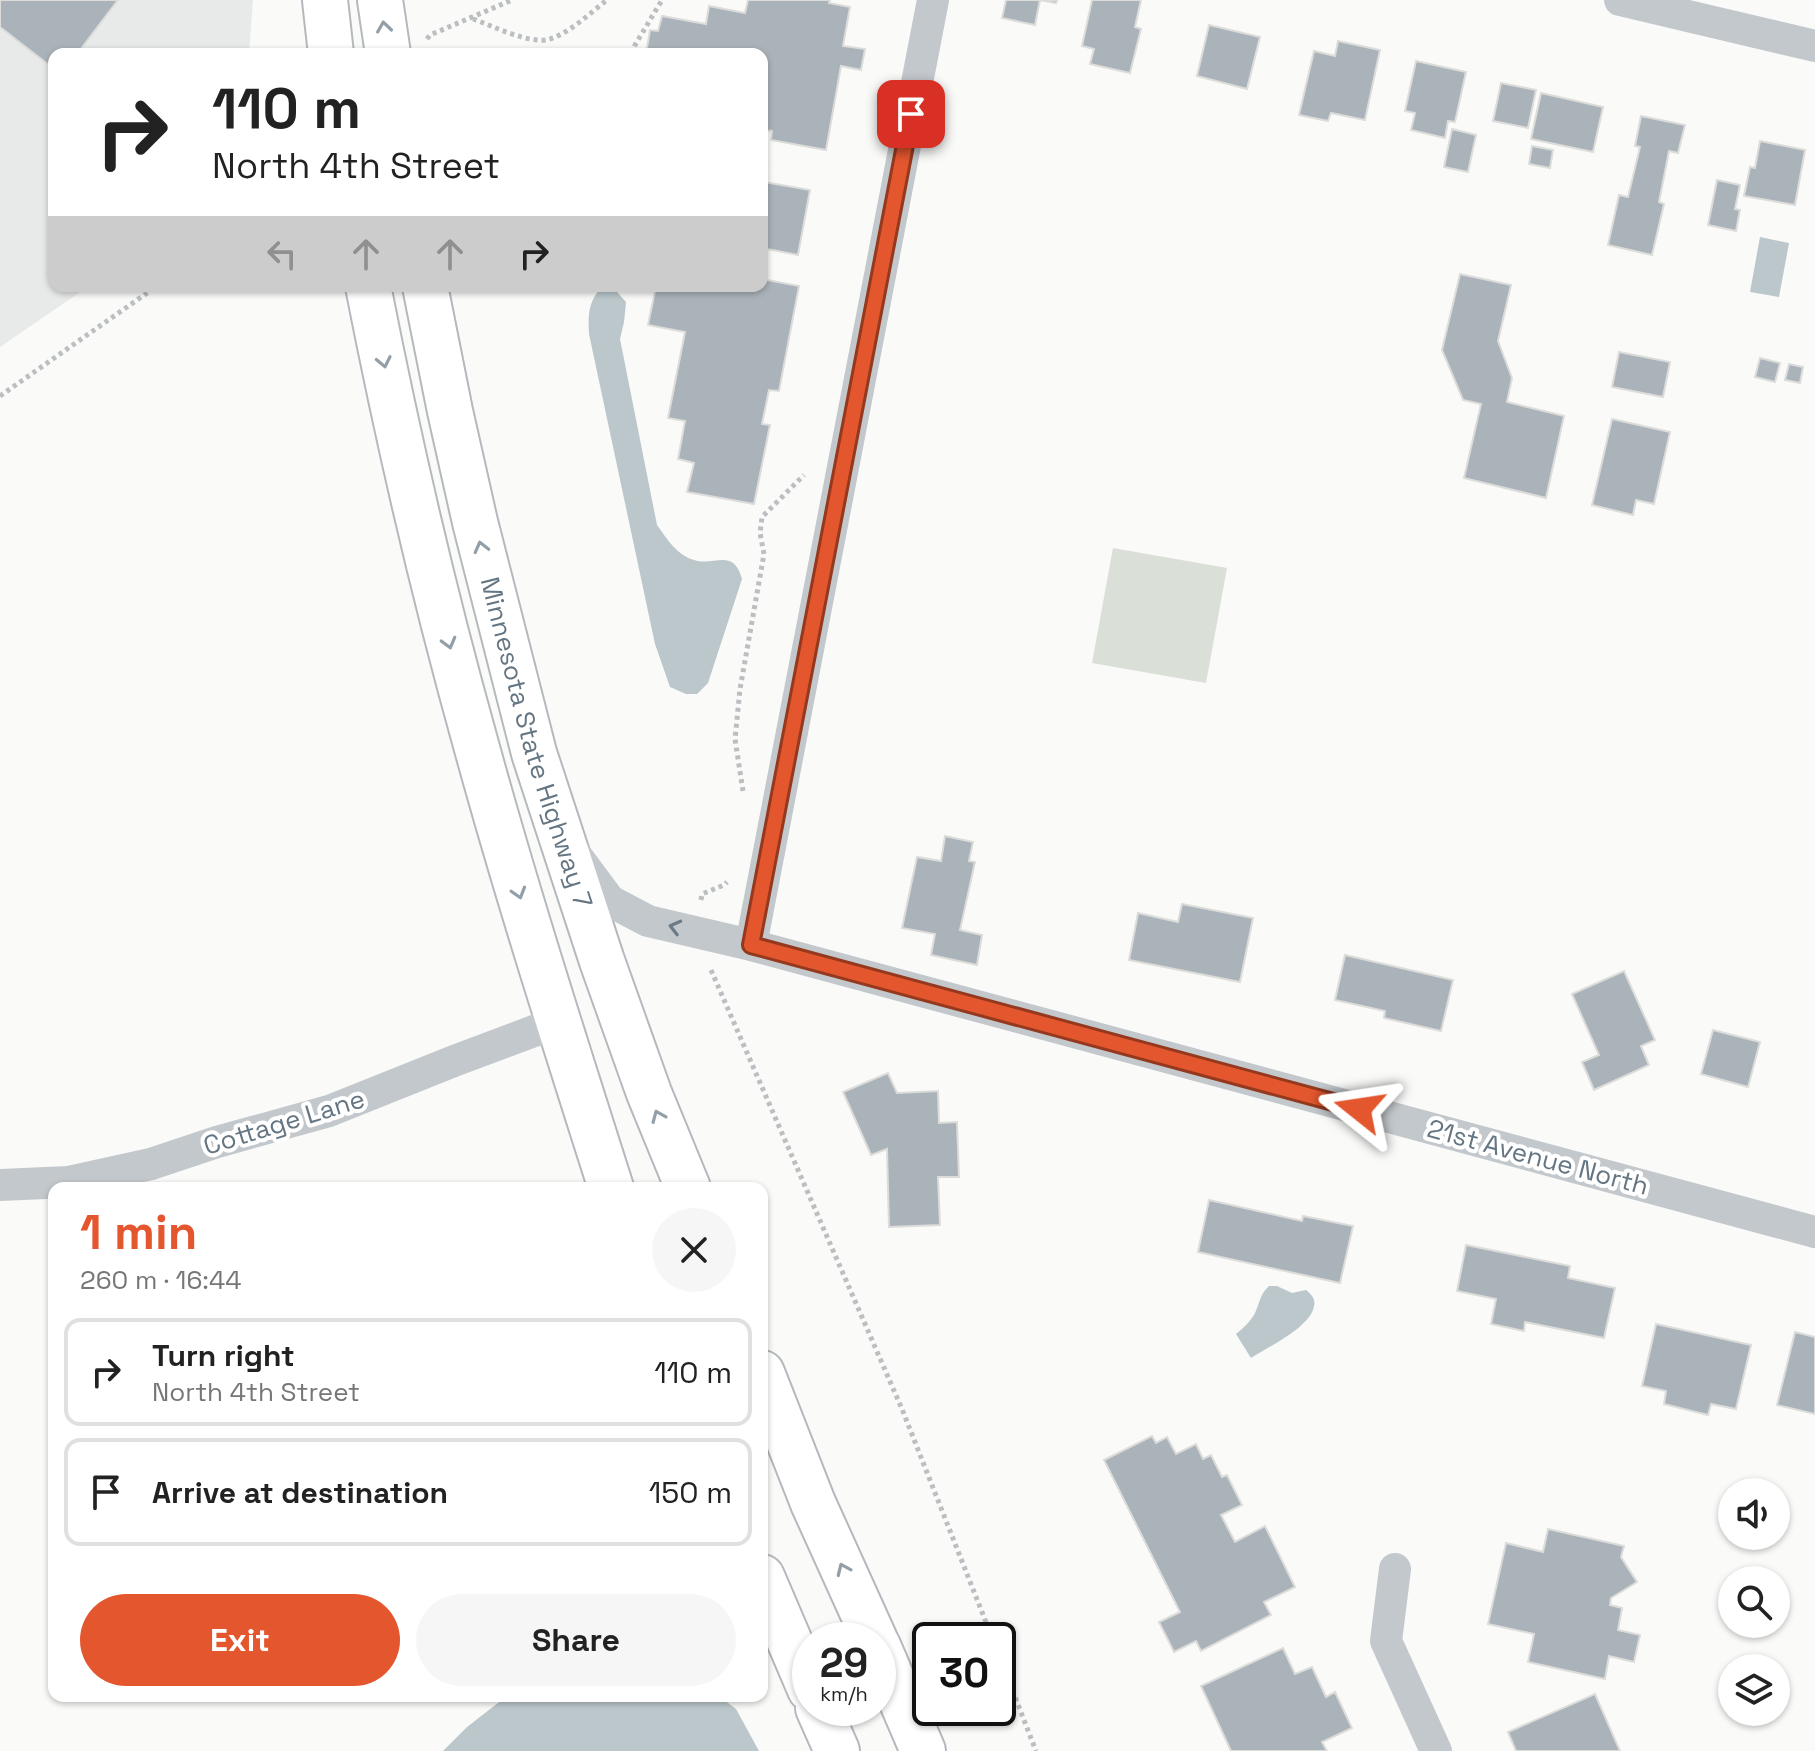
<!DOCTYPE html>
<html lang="en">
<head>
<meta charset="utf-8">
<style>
	:root { --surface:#fff; --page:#f6f6f6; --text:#222; --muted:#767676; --line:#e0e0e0; --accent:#e4572e }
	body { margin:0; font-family:"Space Grotesk",sans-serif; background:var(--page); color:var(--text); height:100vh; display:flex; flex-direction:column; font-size:30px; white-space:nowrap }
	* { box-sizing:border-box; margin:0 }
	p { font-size:26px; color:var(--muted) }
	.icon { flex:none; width:44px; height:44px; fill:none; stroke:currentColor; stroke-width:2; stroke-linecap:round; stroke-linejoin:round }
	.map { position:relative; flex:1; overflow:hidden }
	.side { position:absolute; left:48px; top:1182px; width:720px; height:520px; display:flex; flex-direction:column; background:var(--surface); border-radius:16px; box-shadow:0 2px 6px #0004 }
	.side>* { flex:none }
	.banner { position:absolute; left:48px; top:48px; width:720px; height:244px; border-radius:16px; box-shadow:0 2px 6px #0004; background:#fff; color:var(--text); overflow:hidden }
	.buttons { position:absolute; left:1718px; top:1478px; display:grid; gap:16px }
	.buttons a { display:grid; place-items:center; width:72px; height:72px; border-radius:50%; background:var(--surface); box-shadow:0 2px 6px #0004; font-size:40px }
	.speed { position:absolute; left:792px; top:1622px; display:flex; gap:16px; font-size:40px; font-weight:700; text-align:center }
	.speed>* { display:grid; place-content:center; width:104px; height:104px; border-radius:50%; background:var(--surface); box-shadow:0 2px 6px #0004; line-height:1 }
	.speed small { font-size:20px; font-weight:400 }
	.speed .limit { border:4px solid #111; border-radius:12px; background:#fff; color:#111 }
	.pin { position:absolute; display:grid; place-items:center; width:68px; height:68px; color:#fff; margin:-34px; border-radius:16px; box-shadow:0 4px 12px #0006 }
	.me { position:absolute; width:88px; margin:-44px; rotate:285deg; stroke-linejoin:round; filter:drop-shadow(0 0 6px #0008) }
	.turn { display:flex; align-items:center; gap:28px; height:168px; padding:0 32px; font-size:36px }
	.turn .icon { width:104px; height:104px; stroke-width:2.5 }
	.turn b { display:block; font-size:56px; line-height:68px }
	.lanes { display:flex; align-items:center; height:76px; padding:0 32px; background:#0003; justify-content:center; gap:40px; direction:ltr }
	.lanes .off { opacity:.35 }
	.round { display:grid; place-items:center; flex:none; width:84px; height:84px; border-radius:42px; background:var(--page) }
	.summary { display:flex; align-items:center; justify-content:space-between; height:136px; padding:0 32px }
	h1 { font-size:48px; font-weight:800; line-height:60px; color:var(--accent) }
	.cta { display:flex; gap:16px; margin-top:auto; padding:16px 32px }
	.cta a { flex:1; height:92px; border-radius:48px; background:var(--accent); color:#fff; font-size:32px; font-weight:800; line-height:92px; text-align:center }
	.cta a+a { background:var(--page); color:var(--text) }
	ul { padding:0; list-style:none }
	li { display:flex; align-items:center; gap:24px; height:108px; margin:0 16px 12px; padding:0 16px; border:4px solid var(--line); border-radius:16px }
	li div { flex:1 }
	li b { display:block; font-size:30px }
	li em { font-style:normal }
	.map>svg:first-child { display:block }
	.built { fill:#e8e9e9 }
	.green { fill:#dadfd7 }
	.water { fill:#bbc7cb }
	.building { fill:#aab3b9; stroke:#dcdcda; stroke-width:2 }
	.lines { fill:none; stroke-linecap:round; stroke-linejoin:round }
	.highway-casing { stroke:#b4b9bd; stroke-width:48 }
	.path { stroke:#bbbfc2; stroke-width:5; stroke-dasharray:4 4; stroke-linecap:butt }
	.street { stroke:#c3c8cc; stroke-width:32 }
	.highway { stroke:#fff; stroke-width:44 }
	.oneway { stroke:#939fa8 }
	.oneway2 { stroke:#6a7a87 }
	.route-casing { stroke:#94391e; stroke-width:20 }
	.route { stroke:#e4572e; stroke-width:14 }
	.labels { text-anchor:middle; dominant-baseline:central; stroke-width:8; stroke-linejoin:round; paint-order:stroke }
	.street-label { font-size:26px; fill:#657683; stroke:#fff }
</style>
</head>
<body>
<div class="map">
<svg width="1815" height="1751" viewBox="0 0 1815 1751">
	<rect width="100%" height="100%" fill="#fafaf8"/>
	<path class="built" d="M0,0h253l-4,54h-195v232h35l-89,61z"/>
	<path class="green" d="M1113,548l114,20 -21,115 -114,-20z"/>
	<path class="water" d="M1760,237l29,6 -10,54 -29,-5z
		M607,288l10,4 9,10 -2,20 -4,17 37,186c10,14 20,30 37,35 20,7 39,-13 48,19l-34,104 -11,11h-11l-16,-7 -15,-43 -66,-310c-1,-18 -1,-31 11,-45z
		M1269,1286h8l15,7 14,-3c5,4 10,9 8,16 -3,21 -46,41 -63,52l-15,-24c7,-6 13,-11 18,-19 6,-11 5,-20 15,-29z
		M507,1696h212l17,13 23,42h-316l24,-24z"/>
	<path class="building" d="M0,0h118l-41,54h-23v15l-54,-42z
		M748,0h82l-1,3 21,4 -7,39 22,3 -4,21 -20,-4 -15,84 -55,-10 1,-9 -10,-1v-76h-116l4,-24 8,1 4,-15 44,8 3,-18 36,7z
		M1006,0h51l-1,3 -16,-3 -5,25 -33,-7z
		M1092,0h49l-6,27 6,2 -11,44 -40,-9 4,-15 -12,-3z
		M1209,25l51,12 -13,52 -50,-13z
		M1338,41l42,9 -15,70 -34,-7 -3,8 -29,-6 15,-64 21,5z
		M1416,61l50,11 -11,50 -7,-1 -3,17 -34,-8 4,-17 -10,-2z
		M1501,83l35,7 -8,38 -35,-7z
		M1541,93l62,14 -10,45 -62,-13z
		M1641,116l44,9 -7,28 -9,-2 -10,51 5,2 -12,51 -44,-10 11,-50 9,2 12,-50 -5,-1z
		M1452,129l24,6 -8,37 -24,-5z
		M1760,141l45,9 -10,55 -51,-9 6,-29 5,1z
		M1532,146l21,4 -3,18 -21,-4z
		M762,164l5,1 -3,17 46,8 -12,65 -36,-7z
		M1717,180l23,5 -5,24 5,1 -4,21 -28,-6z
		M1460,274l51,11 -13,56 14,37 -5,24 57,14 -18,82 -82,-20 17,-74 -18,-4 -21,-50z
		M762,279l37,7 -20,105 -10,-1 -7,34 8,1 -16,79 -67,-12 7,-29 -16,-4 7,-38 -17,-3 17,-86 -37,-7 8,-39h106z
		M1619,352l51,10 -7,35 -51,-10z
		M1760,358l20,5 -5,19 -20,-5z
		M1789,364l14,3 -3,16 -15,-3z
		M1612,419l58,13 -16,72 -18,-4 -3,15 -41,-10z
		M945,836l28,6 -4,19 6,1 -15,68 22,5 -5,30 -46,-10 4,-21 -33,-6 15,-71 24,4z
		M1182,904l71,14 -13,64 -111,-22 9,-47 40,9z
		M1345,955l108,25 -12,51 -57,-13 1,-7 -50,-11z
		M1624,971l31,69 -14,6 8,19 -55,25 -12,-28 17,-7 -27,-61z
		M1713,1030l47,12 -12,45 -47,-13z
		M888,1073l9,20 41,-2 1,32 18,-1 2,55h-21l2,48 -51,2 -2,-78 -16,6 -28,-63z
		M1209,1200l93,21 1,-5 50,10 -13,57 -142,-31z
		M1466,1245l104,21 -2,12 47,10 -11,50 -79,-16 -1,9 -33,-7 5,-25 -39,-8z
		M1656,1324l95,21 -15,64 -25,-5 -3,11 -44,-11 2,-13 -24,-5z
		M1795,1332l20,5v77l-38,-9z
		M1152,1436l4,7 11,-6 9,17 20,-10 7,15 8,-4 11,22 5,-2 15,30 -21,10 14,27 30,-16 30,61 -31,15 7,13 -70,36 -5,-10 -22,11 -15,-30 21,-10 -76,-152z
		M1548,1529l76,17 -3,11 16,25 -26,16 -1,7 12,3 -4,22 22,5 -6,27 -25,-6 -4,23 -77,-17 6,-28 -46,-10 18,-81 37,9z
		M1283,1648l12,26 17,-7 14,30 9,-5 17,36 -30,14 5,9h-96l-30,-65z
		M1595,1694l25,57h-104l-8,-19z"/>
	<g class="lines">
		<g class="highway-casing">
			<g id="highway">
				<path d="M325,0l6,54"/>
				<path d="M380,0l8,54"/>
				<path d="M368,286c30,153 65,305 107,455 41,150 89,299 136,447"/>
				<path id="s1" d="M425,286l25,125 25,111 59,231 68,208 47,132 39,95"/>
				<path d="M762,1373l51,130 62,137"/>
				<path d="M762,1577l48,112"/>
				<path d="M878,1646l45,105"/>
				<path d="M818,1708l19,43"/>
			</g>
		</g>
		<path class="path" d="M473,19c20,7 57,26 77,20 21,-7 40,-26 57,-39
			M427,39l3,-4 82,-35
			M632,54l3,-9 27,-45
			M0,396l157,-110
			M743,791l-8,-52 5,-50 24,-135 -4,-21 2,-16 42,-42
			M701,900l1,-6 22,-9 3,-3
			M711,970l191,439 91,231
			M998,1653l38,98"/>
		<path class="street" d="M1620,0l195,46
			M575,854l35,47 38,20 103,24 1064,287
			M751,945l182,-945
			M0,1185l69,-3 82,-18 66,-22 112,-31 125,-50 104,-39
			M1395,1569l-9,72 50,110"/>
		<use href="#highway" class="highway"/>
	</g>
	<defs><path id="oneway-chevron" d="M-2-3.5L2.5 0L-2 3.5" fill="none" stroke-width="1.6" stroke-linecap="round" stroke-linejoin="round" transform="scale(2)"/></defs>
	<g class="oneway">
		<use href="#oneway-chevron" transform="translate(384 27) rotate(-98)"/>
		<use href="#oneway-chevron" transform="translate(384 362) rotate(78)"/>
		<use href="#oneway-chevron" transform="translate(481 547) rotate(-104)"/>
		<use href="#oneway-chevron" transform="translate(449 643) rotate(75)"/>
		<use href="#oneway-chevron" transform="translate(519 893) rotate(73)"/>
		<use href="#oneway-chevron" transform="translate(658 1116) rotate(-113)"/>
		<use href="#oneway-chevron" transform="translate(843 1569) rotate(-114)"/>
	</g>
	<use class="oneway2" href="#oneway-chevron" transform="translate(675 927) rotate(-166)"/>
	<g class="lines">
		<g class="route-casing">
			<path id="route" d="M911,114l-160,831 608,164"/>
		</g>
		<use href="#route" class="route"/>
	</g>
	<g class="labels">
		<g class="street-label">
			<text stroke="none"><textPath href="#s1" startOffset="470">Minnesota State Highway 7</textPath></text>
			<text transform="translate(284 1122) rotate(-17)">Cottage Lane</text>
			<text transform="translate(1538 1157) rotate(15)">21st Avenue North</text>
		</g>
	</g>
</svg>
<div class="buttons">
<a><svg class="icon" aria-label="sound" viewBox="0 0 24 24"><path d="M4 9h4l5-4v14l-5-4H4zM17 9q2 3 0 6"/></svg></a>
<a><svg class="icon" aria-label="search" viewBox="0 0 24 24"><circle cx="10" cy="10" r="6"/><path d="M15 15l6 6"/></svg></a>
<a><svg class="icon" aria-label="layers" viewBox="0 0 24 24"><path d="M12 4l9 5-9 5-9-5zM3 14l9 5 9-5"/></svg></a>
</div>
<div class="speed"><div>29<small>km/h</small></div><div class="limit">30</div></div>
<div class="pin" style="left:911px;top:114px;background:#d93025"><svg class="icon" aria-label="arrive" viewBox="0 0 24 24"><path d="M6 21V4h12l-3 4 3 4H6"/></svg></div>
<svg class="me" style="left:1359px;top:1109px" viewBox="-20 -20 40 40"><path d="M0-17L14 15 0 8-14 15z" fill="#e4572e" stroke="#fff" stroke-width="4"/></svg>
<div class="banner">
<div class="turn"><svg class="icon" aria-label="right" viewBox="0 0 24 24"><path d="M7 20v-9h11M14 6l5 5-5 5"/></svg><div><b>110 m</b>North 4th Street</div></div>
<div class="lanes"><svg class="icon off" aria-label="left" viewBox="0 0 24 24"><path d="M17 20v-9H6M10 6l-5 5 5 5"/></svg><svg class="icon off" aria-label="ahead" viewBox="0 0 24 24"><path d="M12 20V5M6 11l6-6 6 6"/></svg><svg class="icon off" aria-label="ahead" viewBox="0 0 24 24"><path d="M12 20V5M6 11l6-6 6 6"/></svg><svg class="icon" aria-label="right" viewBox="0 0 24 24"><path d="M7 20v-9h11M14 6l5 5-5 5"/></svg></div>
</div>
<section class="side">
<div class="summary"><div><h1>1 min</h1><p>260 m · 16:44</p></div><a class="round"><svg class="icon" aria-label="close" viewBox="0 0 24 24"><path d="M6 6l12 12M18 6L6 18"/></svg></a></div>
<ul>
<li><svg class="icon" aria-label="right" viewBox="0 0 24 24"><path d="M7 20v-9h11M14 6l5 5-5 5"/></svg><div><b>Turn right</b><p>North 4th Street</p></div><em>110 m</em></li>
<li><svg class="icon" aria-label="arrive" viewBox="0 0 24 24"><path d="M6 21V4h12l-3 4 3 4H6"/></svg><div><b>Arrive at destination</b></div><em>150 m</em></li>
</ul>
<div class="cta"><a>Exit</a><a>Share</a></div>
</section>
</div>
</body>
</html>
